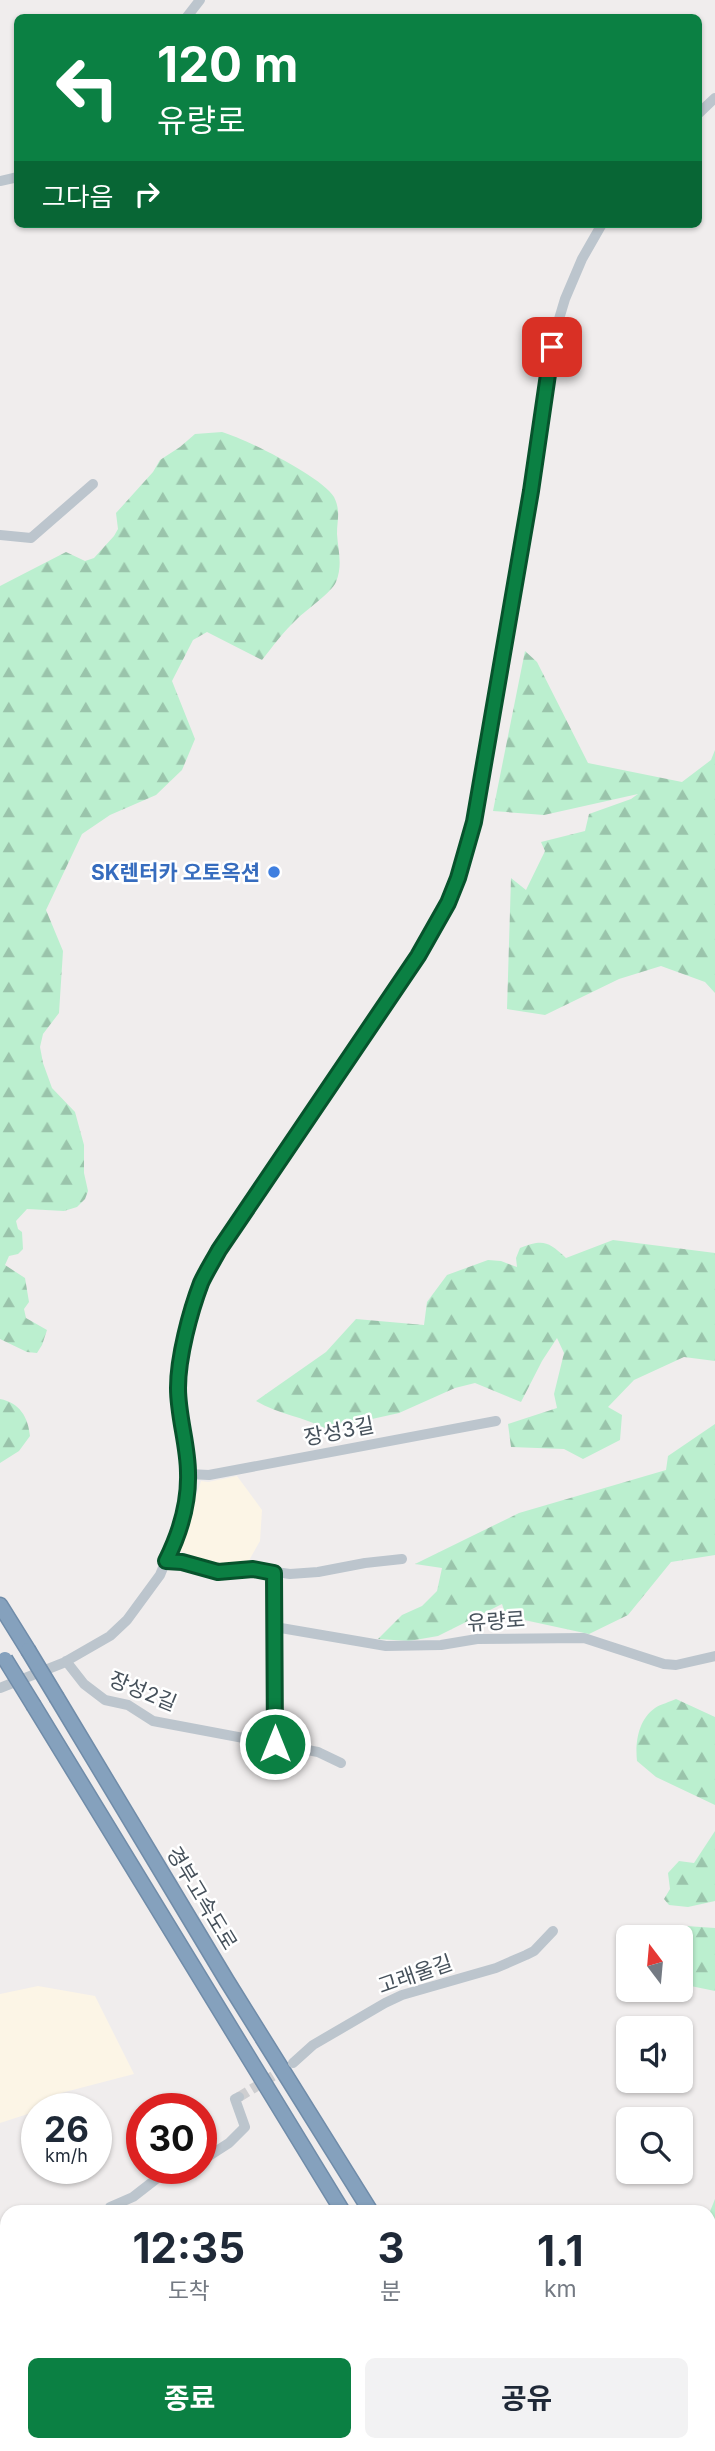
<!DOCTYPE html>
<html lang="ko">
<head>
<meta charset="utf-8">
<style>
	:root { --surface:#fff; --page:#f2f2f3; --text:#1f2937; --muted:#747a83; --accent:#0b8043 }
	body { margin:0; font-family:Inter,"Noto Sans KR",sans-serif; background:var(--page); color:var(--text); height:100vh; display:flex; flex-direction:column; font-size:26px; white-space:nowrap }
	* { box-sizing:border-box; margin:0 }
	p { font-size:23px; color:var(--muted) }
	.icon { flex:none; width:38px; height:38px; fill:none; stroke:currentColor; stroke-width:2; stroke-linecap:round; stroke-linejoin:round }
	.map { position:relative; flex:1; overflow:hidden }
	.panel { position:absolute; left:0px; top:2205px; width:716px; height:247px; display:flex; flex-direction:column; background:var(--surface); border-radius:21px 21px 0 0; box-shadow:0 2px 5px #0004 }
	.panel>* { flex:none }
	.banner { position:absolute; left:14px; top:14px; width:688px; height:214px; border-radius:10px; box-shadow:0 2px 5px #0004; background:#0b8043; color:#fff; overflow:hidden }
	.needle { width:46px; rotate:344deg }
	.fabs { position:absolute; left:616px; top:1925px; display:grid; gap:14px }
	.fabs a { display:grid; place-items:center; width:77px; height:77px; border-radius:10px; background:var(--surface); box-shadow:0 2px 5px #0004; font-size:35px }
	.speed { position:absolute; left:21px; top:2093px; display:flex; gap:14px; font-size:35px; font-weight:700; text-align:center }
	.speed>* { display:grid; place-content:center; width:91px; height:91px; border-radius:50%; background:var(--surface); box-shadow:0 2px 5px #0004; line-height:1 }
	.speed small { font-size:18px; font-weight:400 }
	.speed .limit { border:10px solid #d22; background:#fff; color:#111 }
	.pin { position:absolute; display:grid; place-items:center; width:60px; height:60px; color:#fff; margin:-30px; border-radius:14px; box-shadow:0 4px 10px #0006 }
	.me { position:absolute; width:77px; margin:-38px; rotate:0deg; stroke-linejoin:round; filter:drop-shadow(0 0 5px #0008) }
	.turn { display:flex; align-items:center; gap:24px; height:147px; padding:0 28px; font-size:32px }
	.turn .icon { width:91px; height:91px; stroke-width:2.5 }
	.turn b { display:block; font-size:49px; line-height:60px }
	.then { display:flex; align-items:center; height:66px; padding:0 28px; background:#0003; gap:14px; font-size:26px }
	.eta { display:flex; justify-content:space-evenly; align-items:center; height:119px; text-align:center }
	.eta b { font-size:42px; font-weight:700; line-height:49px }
	.primary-button { display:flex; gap:14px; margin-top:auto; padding:14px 28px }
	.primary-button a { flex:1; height:80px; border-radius:10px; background:var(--accent); color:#fff; font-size:28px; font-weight:700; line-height:80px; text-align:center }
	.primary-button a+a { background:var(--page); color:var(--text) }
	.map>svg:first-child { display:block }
	.commercial { fill:#fcf5e6 }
	.forest { fill:url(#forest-firs) }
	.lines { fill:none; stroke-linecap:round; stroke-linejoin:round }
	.minor-tunnel { stroke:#ceced0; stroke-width:10; stroke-dasharray:10 5; stroke-linecap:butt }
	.highway-casing { stroke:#708ca9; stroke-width:17 }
	.minor { stroke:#bcc5cd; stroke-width:10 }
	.major { stroke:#adbdcd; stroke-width:12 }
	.highway { stroke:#85a1bd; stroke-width:14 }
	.highway-bridge-casing { stroke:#708ca9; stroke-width:17; stroke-linecap:butt }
	.highway-bridge { stroke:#85a1bd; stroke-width:14 }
	.route-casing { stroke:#07532c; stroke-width:18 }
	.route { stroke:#0b8043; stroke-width:12 }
	.shop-dot { fill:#3f7fe0; stroke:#fff; stroke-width:2.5 }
	.labels { text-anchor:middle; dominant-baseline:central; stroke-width:5; stroke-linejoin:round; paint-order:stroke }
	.shop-label { font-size:21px; font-weight:bold; fill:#366cbe; stroke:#fff; text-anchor:end }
	.street-label { font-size:21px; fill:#46515b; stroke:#fff }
</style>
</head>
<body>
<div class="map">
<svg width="715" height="2451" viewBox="0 0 715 2451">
	<defs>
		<pattern id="forest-firs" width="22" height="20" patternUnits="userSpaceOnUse" patternTransform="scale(1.75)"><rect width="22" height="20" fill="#bbefcf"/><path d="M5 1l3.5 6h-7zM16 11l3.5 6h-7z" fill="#9ac4ab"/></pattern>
	</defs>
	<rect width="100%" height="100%" fill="#f0eded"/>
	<path class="commercial" d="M237,1476l25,34 -2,31 -13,23 -28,2 -41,-16 23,-69 7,1z
		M38,1986l57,10 39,78 -73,19 -9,13 -15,3v2l-37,12v-129z"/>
	<path class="forest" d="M222,432c24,7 100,45 112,65 7,14 3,23 3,37 1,16 6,31 -1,48 -5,11 -30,28 -39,37 -13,12 -24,27 -35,41l-55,-28 -14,8 -21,41 23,58 -13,31 -26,25 -46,20 -28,19 -36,76 17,41 -4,62 -16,21 -3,13 3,16 9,25 23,24 9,33v28l4,18 -3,8 -8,8 -13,4 -37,-2 -11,12 2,8 4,3 1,17 -5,5 -9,2 -4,9 20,13 4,24 -5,7 2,9 21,12 -5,15 -5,8 -10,-1 -27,-13v-753l66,-34 19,9 9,-3 20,-22 4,-7 -2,-16 37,-41 7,-12 20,-13 15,-13z
		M525,651l12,11 51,101 94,19 29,-22 4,-10v243l-10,-11 -44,-16 -42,13 -74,36 -38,-6 4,-131 15,12 19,-39 -4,-9 44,-11 4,-17 42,-15 7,-5 -94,21 -51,-4z
		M613,1240l102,13v108l-31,-4 -50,23 -26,27 14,8 -2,25 -37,19 -19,-10 -53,-2 -3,-23 49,-16 -3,-14 10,-41 -7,-15 -15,23 -21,41 -46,-19 -20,5 -56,25 -72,16c-23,-12 -49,-15 -71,-28l70,-49 30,-33 68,6 3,-23 20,-27 41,-15 13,1 16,6 -1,-9 4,-10c23,-9 28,-7 46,10z
		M0,1399c20,4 28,18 30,37l-11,15 -19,12z
		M715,1424v131l-44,7 -43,53 -39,19 -83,-18 -4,-12 -64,32 -29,5 -31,-2 24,-24 20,-9 15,-15 5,-23 -27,-4 104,-51 147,-43 2,-14z
		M676,1699l39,18v88l-59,-28 -19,-16c-2,-18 1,-41 18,-53 6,-4 15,-6 21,-9z
		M715,1831v70l-27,6 -19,-2 -5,-6 6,-10 -2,-16 11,-12 15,2z
		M672,1925l43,3v63l-34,-7v-47h-19z
		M715,2199v252h-109l3,-6h100v-231z"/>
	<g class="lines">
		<path class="minor-tunnel" d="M239,2097l47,-29"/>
		<g class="highway-casing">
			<path id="highway" d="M0,1605l28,45
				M57,1698l170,283 144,231
				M34,1706l309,506
				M479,2445l4,6
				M506,2445l3,6"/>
		</g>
		<path class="minor" d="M186,18l14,-18
			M698,114l17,-16
			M0,181l18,-4
			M0,535l31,3 62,-54
			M188,1474l21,1 287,-54
			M166,1561l16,1 36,10 35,-3 37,5 28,-2 47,-9 37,-4
			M274,1573l-1,39 2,15 111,19 55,-1 36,-6 107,-1 80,26 12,1 39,-9
			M66,1661l18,23 21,16 23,5 25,16 165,31 23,11
			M0,1688l63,-25 47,-27 17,-16 33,-45 19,-46 8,-34 1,-21 -8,-52 -2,-36 5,-33 19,-71 33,-56 169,-248 44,-75 10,-25 16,-56 57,-331 17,-125 8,-37 9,-30 17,-40 20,-35
			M275,1744v-117
			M293,2063l20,-18 72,-42 17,-8 94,-27 30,-13 8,-4 19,-20
			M201,2161l28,-18 16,-16 -10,-28 4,-2
			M107,2212l3,-5 23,-10 27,-21 22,-8
			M0,2400l7,-2"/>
		<path class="major" d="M0,2236l7,21
			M0,2281l7,21
			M56,2445l2,6
			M67,2445l2,6"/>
		<use href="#highway" class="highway"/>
		<g class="highway-bridge-casing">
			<path id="highway-bridge" d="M28,1650l29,48
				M5,1659l29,47"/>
		</g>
		<use href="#highway-bridge" class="highway-bridge"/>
	</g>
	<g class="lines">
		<g class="route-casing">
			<path id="route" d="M275,1744l-1,-171 -21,-4 -35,3 -36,-10 -16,-1c13,-26 23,-58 22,-88 0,-28 -10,-56 -10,-85 0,-31 12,-76 23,-105 5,-11 12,-22 18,-33l199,-294 30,-53 10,-25 16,-56 57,-331 21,-144"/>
		</g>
		<use href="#route" class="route"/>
	</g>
	<circle class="shop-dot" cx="274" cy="872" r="7"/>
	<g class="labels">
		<g class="shop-label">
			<text x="260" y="872">SK렌터카 오토옥션</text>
		</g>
		<g class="street-label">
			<text transform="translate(339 1431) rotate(-11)">장성3길</text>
			<text transform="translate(496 1621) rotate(-4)">유량로</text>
			<text transform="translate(143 1691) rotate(22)">장성2길</text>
			<text transform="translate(202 1898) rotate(59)">경부고속도로</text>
			<text transform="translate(415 1974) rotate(-19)">고래울길</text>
		</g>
	</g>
</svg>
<div class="fabs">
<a><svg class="needle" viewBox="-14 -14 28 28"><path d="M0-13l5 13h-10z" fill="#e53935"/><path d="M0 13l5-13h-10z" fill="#747a83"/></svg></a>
<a><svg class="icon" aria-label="sound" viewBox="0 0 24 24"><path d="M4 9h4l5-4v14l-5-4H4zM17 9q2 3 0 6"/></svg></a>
<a><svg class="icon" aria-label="search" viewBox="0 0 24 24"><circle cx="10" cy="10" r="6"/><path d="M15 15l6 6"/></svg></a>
</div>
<div class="speed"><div>26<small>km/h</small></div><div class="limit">30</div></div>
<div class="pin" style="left:552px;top:347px;background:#d93025"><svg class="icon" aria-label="arrive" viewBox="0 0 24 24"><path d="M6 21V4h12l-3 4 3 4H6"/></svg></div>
<svg class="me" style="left:275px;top:1744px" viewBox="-20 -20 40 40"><circle r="17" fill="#0b8043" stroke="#fff" stroke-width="3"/><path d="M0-11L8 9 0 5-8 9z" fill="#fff"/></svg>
<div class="banner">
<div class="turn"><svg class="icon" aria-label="left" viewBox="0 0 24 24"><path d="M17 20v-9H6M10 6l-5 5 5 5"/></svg><div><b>120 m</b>유량로</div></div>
<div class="then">그다음<svg class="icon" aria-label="right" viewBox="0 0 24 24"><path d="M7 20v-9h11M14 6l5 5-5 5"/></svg></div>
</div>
<section class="panel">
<div class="eta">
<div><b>12:35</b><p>도착</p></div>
<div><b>3</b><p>분</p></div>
<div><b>1.1</b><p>km</p></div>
</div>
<div class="primary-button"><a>종료</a><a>공유</a></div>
</section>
</div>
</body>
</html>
